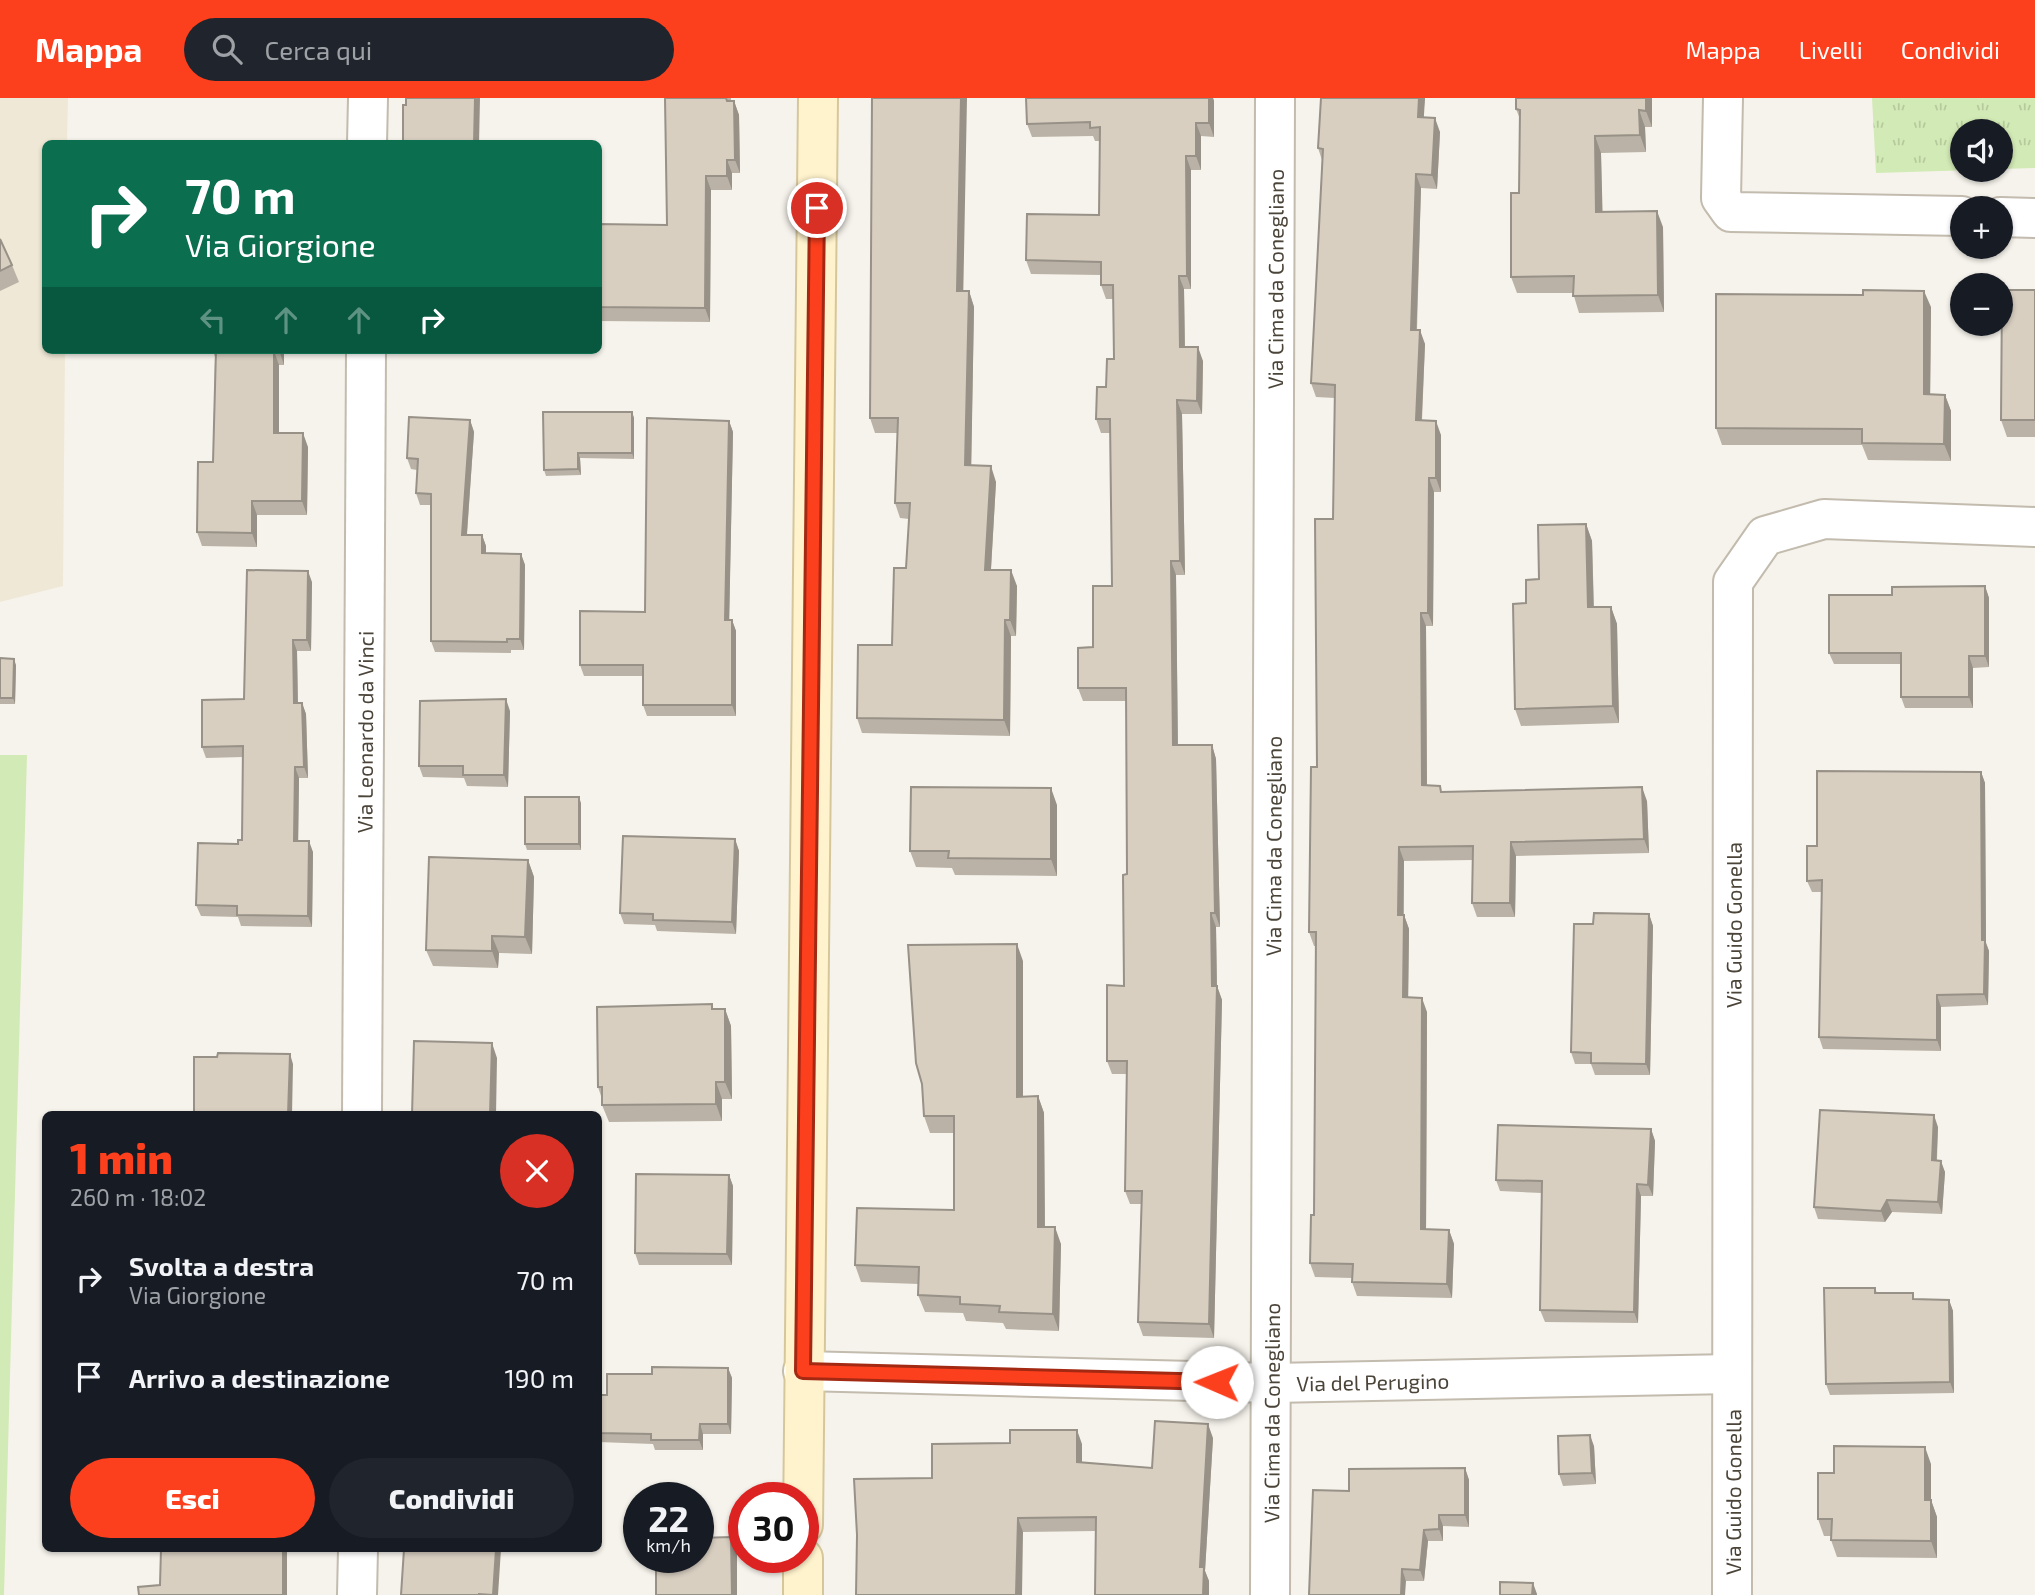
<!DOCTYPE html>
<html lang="it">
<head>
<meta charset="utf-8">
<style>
	:root { --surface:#171b24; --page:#20242c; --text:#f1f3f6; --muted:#9ea1a6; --accent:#fc3f1d }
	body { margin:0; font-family:"Exo 2",sans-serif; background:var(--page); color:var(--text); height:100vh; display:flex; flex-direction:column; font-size:26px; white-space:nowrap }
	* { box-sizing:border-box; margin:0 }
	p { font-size:23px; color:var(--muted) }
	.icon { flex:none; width:38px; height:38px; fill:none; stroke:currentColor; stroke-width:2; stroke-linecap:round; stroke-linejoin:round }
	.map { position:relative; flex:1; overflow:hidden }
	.panel { position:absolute; left:42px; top:1013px; width:560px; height:441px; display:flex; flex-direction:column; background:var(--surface); border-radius:10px; box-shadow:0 2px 5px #0004 }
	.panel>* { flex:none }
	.top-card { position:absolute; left:42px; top:42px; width:560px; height:214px; border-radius:10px; box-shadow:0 2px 5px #0004; background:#0b6e4f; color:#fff; overflow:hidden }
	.tools { position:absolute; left:1950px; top:21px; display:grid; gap:14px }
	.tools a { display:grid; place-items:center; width:63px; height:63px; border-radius:50%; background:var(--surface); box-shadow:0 2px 5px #0004; font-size:35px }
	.speed { position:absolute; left:623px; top:1384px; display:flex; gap:14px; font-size:35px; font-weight:700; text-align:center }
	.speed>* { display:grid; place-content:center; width:91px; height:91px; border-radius:50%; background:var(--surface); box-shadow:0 2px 5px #0004; line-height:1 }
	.speed small { font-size:18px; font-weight:400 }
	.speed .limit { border:10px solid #d22; background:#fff; color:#111 }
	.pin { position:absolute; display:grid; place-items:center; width:60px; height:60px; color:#fff; margin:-30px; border:4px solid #fff; border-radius:50%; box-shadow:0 2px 7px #0007 }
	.me { position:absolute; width:77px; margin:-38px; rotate:271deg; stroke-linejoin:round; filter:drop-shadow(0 0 5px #0008) }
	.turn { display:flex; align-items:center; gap:24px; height:147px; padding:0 28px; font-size:32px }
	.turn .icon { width:91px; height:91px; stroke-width:2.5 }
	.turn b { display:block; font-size:49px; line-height:60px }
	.lanes { display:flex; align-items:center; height:66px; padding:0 28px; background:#0003; justify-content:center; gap:35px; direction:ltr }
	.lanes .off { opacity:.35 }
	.round { display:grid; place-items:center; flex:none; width:74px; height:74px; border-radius:37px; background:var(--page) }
	.head { display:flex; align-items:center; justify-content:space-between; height:119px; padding:0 28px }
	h1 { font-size:42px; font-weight:800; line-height:52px; color:var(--accent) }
	.cta { display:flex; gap:14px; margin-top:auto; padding:14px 28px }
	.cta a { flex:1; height:80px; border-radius:42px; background:var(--accent); color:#fff; font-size:28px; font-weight:800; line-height:80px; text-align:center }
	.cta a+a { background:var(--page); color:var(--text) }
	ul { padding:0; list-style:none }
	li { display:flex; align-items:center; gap:21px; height:98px; padding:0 28px }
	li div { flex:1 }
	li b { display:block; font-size:26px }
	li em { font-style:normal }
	header { display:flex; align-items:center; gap:42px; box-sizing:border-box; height:98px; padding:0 35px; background:var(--accent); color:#fff }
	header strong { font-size:33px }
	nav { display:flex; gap:38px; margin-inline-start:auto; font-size:24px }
	.search { width:490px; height:63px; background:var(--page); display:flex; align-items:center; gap:18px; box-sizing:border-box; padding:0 24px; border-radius:38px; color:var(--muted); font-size:26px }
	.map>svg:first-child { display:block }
	.education { fill:#efe8d6 }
	.park { fill:url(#park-tufts) }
	.pitch { fill:#d2eab5 }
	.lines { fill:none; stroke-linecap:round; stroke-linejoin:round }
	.street-casing { stroke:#c2bbae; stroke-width:42 }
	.secondary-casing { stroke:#d6c79b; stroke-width:42 }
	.street { stroke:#fff; stroke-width:38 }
	.secondary { stroke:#fff3cd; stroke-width:38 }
	.wall { fill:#bab2a6 }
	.shaded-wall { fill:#979187 }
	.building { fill:#d8cfc1; stroke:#979187; stroke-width:2 }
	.route-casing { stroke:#a42913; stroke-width:18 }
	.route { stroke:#fc3f1d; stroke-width:12 }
	.labels { text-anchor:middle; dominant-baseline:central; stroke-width:7; stroke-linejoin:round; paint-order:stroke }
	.street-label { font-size:21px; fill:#4b4439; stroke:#fff }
</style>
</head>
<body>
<header>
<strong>Mappa</strong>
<div class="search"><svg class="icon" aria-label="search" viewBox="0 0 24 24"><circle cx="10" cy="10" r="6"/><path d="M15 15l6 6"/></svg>Cerca qui</div>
<nav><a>Mappa</a><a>Livelli</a><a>Condividi</a></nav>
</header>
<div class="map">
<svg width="2035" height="1497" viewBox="0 0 2035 1497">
	<defs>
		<pattern id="park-tufts" width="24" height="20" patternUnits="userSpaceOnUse" patternTransform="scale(1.75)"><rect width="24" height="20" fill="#d2eab5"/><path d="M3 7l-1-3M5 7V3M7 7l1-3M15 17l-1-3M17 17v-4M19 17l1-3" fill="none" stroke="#b6ca9c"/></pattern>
	</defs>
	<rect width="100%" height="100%" fill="#f6f3ec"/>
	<path class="education" d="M0,0h68l-1,45 -21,1v206h19l-2,236 -63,16z"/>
	<path class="park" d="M1872,0h163v70l-35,1v-38h-38v39h12l-98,3z"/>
	<path class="pitch" d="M0,657h27l-23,840h-4z"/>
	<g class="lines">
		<g class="street-casing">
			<g id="street">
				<path d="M1723,0l-2,100 10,14 231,4"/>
				<path d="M367,46l1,-46"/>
				<path d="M2000,119l35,1"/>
				<path id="s1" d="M362,1017l4,-765"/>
				<path id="s2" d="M803,1273l469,12 460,-9"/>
				<path d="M357,1497l1,-46"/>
				<path id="s3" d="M1270,1497l5,-1497"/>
				<path id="s4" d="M1732,1497l1,-1013 32,-46 59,-17 211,8"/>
			</g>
		</g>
		<g class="secondary-casing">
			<path id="secondary" d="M803,1427l15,-1427
				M803,1497v-37"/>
		</g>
		<use href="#street" class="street"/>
		<use href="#secondary" class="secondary"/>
	</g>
	<path class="wall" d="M665,0h66v3h3l5,14 1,58h-8v17h-21l-1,132 -112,-1v-97l69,1z
		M1026,0h187l1,3v36l-13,-1v34h-10v119h-7l1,58 18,14 -1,53h-20l3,161h-9l2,170h34l4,14 4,168h-4l1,59 5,14 -8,338 -71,-2 -5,-14 3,-118h-11l-5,-13 2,-117h-15l-5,-13 17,-75 3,-112 -1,-173h-43l-5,-13 15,-41 19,-61 -2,-153h-9l-5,-14 18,-60 -1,-60h-7l-5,-14v-10l-70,-1 -5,-14 73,-45 1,-74h-5l-2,-5 -61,1 -5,-13z
		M1321,0h104l-2,19 17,15 -3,57 -16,-1 -4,142 8,14 -3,77 19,14v57h-7l-1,134h-7l1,159 16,7 204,9 2,52 -133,3 -1,61h-38l-5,-14 1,-43 -69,1v54l5,14 -1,68 19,15 -1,217 23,1 5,14 -2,54 -95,-2 -5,-14v-4l-37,-1 -5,-14 4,-48 2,-269h-2l-5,-14 8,-165 16,-248 2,-121 -19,-1 -5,-14 11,-223 -4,-12z
		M1516,0h136v29h-7l1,25 -45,1 1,59 61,15 1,85 -85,1 -6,-20h-56l-6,-16 8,-84 1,-74 -4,-10z
		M0,141l12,26 7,17 -19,9z
		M2035,192v147h-28l-6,-17z
		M963,193h6l5,16 -3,158 25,17 -5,88 26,16 -1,50h-5l-1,100 -148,-3 -5,-15 35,-73 14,-77 3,-49 -9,-1 -5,-15 3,-70h-23l-5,-15z
		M1931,209l-1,87 15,1 6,16v50l-83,-1 -6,-15h-140l-6,-17z
		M213,252h71v15h-5v68l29,14 -1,68h-50v32l-55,-1 -5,-14 16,-70 2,-105z
		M632,314l2,6v41l-54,-1 1,17 -35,1 -2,-6z
		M470,322l4,12 -7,103h15l4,11v7l35,1 4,11 -1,85h-13v3l-76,-1 -4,-11v-136h-11l-4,-12 1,-23 -6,-1 -4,-11z
		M729,323l4,11 -4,188h3l4,11v85h-89l-4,-11v-29h-59l-4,-11 65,-53z
		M1586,426l6,17 2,66h17l6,17 2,99 -98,3 -6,-17 11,-106 13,-24z
		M312,484l-1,69h-14l1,52h4l4,11 2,64h-9l-1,63 15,11 -1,75 -71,-1 -3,-9 -37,-1 -5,-11 42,-61 4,-4 1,-83 -37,1 -4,-11 42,-48z
		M1985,488l4,12v69l-16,1v40h-68l-4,-11v-33h-67l-5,-11 63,-58z
		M0,560l16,7 -1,39h-15z
		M510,613l-2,76 -41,-1 -3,-8 -41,-1 -4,-11z
		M1981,674l4,11 1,160 3,8 -1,54 -47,2v44l-118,-2 -4,-12 3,-145h-10l-5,-11 10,-35z
		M581,705v47h-54l-2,-6z
		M1057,707v71l-102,-1 -3,-7 -36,-1 -6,-16z
		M735,741l4,12 -3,83 -79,-3 -2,-6 -31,-1 -4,-11z
		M528,762l6,17 -2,77 -33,-1 -1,15 -65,-2 -7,-16z
		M1649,816l4,12 -3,149h-55l-4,-11h-16l-4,-12 22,-128z
		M1023,863v135h15l6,17 1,114 16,17 -2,87 -53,-2 -3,-6 -37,-2 -3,-8 -38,-1 -7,-17 1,-11 -58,-2 -6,-17 99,-55v-77h-24l-6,-17z
		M713,911h12l6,17 1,73h-10v22l-113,1 -7,-17v-6l-4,-12z
		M1938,1029l-1,33 8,12 -3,42 -50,-2 -7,10 -67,-3 -4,-12z
		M1651,1031l4,12 -2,55h-12l-3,127 -93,-1 -5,-12 2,-117 -42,-2 -4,-11z
		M729,1077l4,11 -1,79h-93l-4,-12z
		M1875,1190l2,5 38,6 34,1 4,11 1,82 -124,2 -4,-11z
		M728,1270l4,10 -1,56h-28v16h-48l-2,-6 -55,-2v-47h9l45,-21z
		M1213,1340l-8,133 4,10v14h-114l1,-64 -73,1 -91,-54 150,-34v19l70,5z
		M1594,1348l2,38 -33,2 -4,-12z
		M1931,1366v36l6,17v41l-100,-1 -6,-17v-4h-7l-6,-17 16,-46z
		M1465,1370l4,12v47l-26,-1v15h-15l-4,40h-18l-57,-90z"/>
	<path class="shaded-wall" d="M475,0h5l-1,46h-5z
		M961,0h6l-4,208 -6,-15z
		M1209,0h4l1,3v36l-5,-14z
		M1419,0h6l-2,33 -5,-14z
		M1646,0h6v29l-6,-16z
		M734,3l5,14 1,58 -5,-13z
		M1639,12l6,17 1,25 -6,-17z
		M1435,20l5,14 -3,57 -5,-14z
		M1196,25l5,13v34l-5,-14z
		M1595,38l6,17 2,76 -7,-17z
		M1186,58l5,14v119l-4,-13z
		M727,62l5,13v17l-5,-14z
		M1416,76l5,14 -5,156 -5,-14z
		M706,78l5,14 -1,132 -5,-14z
		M1657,113l6,16 1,85 -6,-17z
		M1179,178l5,13 1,71 -5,-13z
		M969,193l5,16 -3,173 -6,-15z
		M1924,193l7,16 -1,104 -6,-17z
		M1420,232l5,14 -4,90 -5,-14z
		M1198,249l5,14 -1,53 -5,-13z
		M279,252h5v15z
		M274,253l5,14v82l-5,-14z
		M1945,297l6,16v50l-7,-17z
		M1177,302l5,14 3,161 -5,-14z
		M632,314l2,6v41l-2,-6z
		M470,322l4,12 -8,114 -4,-11z
		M729,323l4,11 -4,199 -4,-11z
		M1436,323l5,14v57l-5,-14z
		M303,335l5,14 -1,68 -5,-14z
		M578,355l2,5 1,17 -3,-6z
		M991,368l5,16 -6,103 -5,-15z
		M1429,380l5,14 -1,134 -5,-13z
		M252,403l5,14v32l-5,-14z
		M1586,426l6,17 2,83 -6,-17z
		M482,437l4,11v19l-4,-12z
		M521,456l4,11 -1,85 -4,-11z
		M1171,463l5,14 2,184 -5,-14z
		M1011,472l6,16 -1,50 -6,-16z
		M308,473l4,11 -1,69 -4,-11z
		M1985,488l4,12v69l-4,-11z
		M1611,509l6,17 2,99 -6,-17z
		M1421,515l5,13 1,173 -5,-14z
		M732,522l4,11v85l-4,-11z
		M1005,522l6,16 -1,100 -6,-16z
		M293,542l4,11 1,63 -4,-11z
		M1969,558l4,12v40l-4,-11z
		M14,561l2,6 -1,39 -2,-6z
		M506,601l4,12 -2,76 -4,-12z
		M302,605l4,11 2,64 -4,-11z
		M1212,647l4,14 4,168 -5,-14z
		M295,669l4,11 -1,74 -4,-11z
		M1981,674l4,11 1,160 3,8 -1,54 -4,-11 -2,-54z
		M1642,689l5,14 2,52 -5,-14z
		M1051,690l6,17v71l-6,-17z
		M579,699l2,6v47l-2,-6z
		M735,741l4,12 -3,83 -4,-12z
		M309,743l4,11 -1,75 -4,-11z
		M1511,744l5,14 -1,61 -5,-14z
		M1399,749l5,14 -1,68 -5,-14z
		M528,762l6,17 -2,77 -7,-17z
		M1211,815l5,14 1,68v-9l5,14 -8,338 -5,-14 3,-338z
		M1649,816l4,12 -3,149 -4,-11z
		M1404,817l5,14 -1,82 -5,-14z
		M492,838l7,17 -1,15 -6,-17z
		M1017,846l6,17v152l-6,-16z
		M1937,897l4,12v44l-4,-11z
		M1422,900l5,14 -1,230 -5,-13z
		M725,911l6,17 1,73 -7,-17z
		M492,945l5,15 -1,57h-6z
		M290,956l3,10 -1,51h-4z
		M716,984l6,17v22l-6,-17z
		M1038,998l6,17 1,130 -7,-16z
		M1934,1017l4,12 -2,45 -4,-12z
		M1651,1031l4,12 -2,55 -5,-11z
		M1941,1063l4,11 -3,42 -4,-12z
		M729,1077l4,11 -1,79 -5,-11z
		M1637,1086l4,12 -3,127 -4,-11z
		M1887,1102l5,12 -7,10 -4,-11z
		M1055,1129l6,17 -2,87 -6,-17z
		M1449,1132l5,14 -2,54 -5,-14z
		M1949,1202l4,11 1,82 -4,-11z
		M728,1270l4,10 -1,56 -3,-10z
		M700,1326l3,10v16l-4,-10z
		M1208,1326l5,14 -8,133 4,10v14h-6l-3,-28z
		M1077,1332l5,14v32l-5,-14z
		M1590,1337l4,11 2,38 -4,-11z
		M1925,1349l6,17v36l6,17v41l-6,-17 -6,-41z
		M1465,1370l4,12v47l-4,-12z
		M1439,1417l4,11v15l-4,-12z
		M1018,1420l5,14 -1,63h-6z
		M1424,1432l4,11 -4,40 -4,-11z
		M731,1439l6,15v43h-5z
		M283,1451h4v46h-4z
		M496,1451h5l-3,46h-5z
		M1402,1471l4,12 -1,14h-4z
		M1533,1485l4,11v1h-5z"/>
	<path class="building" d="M406,0h69l-1,46h-71v-39h3z
		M665,0h61l1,3h7l1,59h-8v16h-21l-1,132 -107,-1v-83l69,1z
		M872,0h89l-4,193h12l-4,174 26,1 -6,104h26l-1,50h-5l-1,100 -147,-2 1,-73h34l2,-77h12l4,-65h-15l3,-85h-28z
		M1026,0h183v25h-13v33h-10l1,120h-8l1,71h18l-1,54 -20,-1 3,161h-9l2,184h39l3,168h-4l1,73h5l-8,338 -71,-2 4,-131h-17l2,-130h-20v-76l17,1 -1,-111 4,-1 -1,-186h-48v-40l15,-1v-61h19l-2,-167h-14l1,-32h9l1,-28h7l-1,-74h-12v-23l-75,-2 1,-46 72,1 1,-88 -10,1v-6l-63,2z
		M1321,0h98l-1,19 17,1 -3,57 -16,-1 -5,156h9l-4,90 20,1v57h-7l-1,135h-7l1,172 18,1 1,6 201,-5 2,52 -133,3 -1,61h-38l1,-57 -74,1 -1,68h6l-1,82 19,1 -1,231 28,1 -2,54 -95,-2 1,-18 -43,-1 1,-48h3l2,-283h-7l2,-165h6l-2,-248h18l2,-134 -24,-2 12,-234 -5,-1z
		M1516,0h130v13l-7,-1 1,25 -45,1 1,76 61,-1 1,84 -85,1 1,-20 -63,1v-84h8l1,-83 -4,-1z
		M0,141l12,26 -12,6z
		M1863,192l61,1v103l21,1 -1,49 -82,-1v-14l-146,-1v-134l147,1z
		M2002,192h33v130h-34z
		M216,252h63v1h-5v82h29l-1,68h-50v32l-55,-1 1,-70h15z
		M543,314h89v41h-54v16l-34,1z
		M409,319l61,3 -8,115h20v18l39,1 -1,85h-13v3l-76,-1v-147l-15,-1 2,-34 -11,-1z
		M647,320l82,3 -4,199h7v85h-89v-40h-63v-54l65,1z
		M1586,426l2,83h23l2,99 -98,3 -2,-105 13,-1v-23l13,-1 -1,-54z
		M247,472l61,1 -1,69h-14l1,63h8l2,64h-9l-1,74h15l-1,75 -71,-1v-9l-41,-1 2,-62 40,1v-4h4l1,-94 -41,1v-47l42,-1z
		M1985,488v70h-16v41h-68v-44h-72v-58h63v-8z
		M0,560l14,1 -1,39h-13z
		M506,601l-2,76h-41v-9h-44l1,-65z
		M1817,673l164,1 1,168h3l-1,54 -47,1v45l-118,-3 3,-157 -15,1v-35h10z
		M911,689l140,1v71l-103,-1 1,-7h-39z
		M525,699h54v47h-54z
		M623,738l112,3 -3,83 -79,-2v-6l-33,-1z
		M429,759l99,3 -3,77 -33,-1v15l-66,-1z
		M1594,815l55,1 -3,150 -55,-1v-10l-20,-1 3,-128h19z
		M1017,846v153l21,-1v131h17l-2,87 -54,-2 1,-6 -40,-2v-7l-42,-2 1,-28 -64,-2 2,-57 97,2v-94h-30l-2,-32 -6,-21 -8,-118z
		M712,906v5h13v73h-9v22l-114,1v-18h-4l-1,-80z
		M414,943l78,2 -2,72h-78z
		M218,955l72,1 -2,61h-94v-58h23z
		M1820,1012l114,5 -2,45 9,1 -3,41 -51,-2 -6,11 -67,-4z
		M1498,1027l153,4 -3,56 -11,-1 -3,128 -94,-2 2,-129 -46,-1z
		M636,1076l93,1 -2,79 -92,-1z
		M1824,1190h51v5h38v6l36,1 1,82 -124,2z
		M652,1269l76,1v56h-28l-1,16h-48v-6l-53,-1v-38h9v-21h45z
		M1155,1323l53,3 -8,143h4l-1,28h-108l1,-78 -78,1 -2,77h-160l1,-60 -3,-56 78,-1v-34l78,-1v-13h67v32l75,6z
		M1590,1337l2,38 -33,1 -1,-38z
		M1834,1348l91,1v53h6v41l-100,-1 1,-21h-14v-46h16z
		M1465,1370v47h-26v14l-15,1 -4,40 -18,-1 -1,26h-92l4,-105 36,1v-22z
		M731,1439l1,58h-76v-37h42v-20z
		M161,1451h122v46h-144l-1,-8 22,-2z
		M404,1451h92l-3,46 -14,-1v1h-78z
		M1500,1484l33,1 -1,12h-32z"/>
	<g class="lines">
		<g class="route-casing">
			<path id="route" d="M817,110l-14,1163 414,11"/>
		</g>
		<use href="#route" class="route"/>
	</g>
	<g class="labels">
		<g class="street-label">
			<text stroke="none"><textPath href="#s3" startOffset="1316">Via Cima da Conegliano</textPath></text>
			<text stroke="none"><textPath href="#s1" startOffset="383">Via Leonardo da Vinci</textPath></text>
			<text stroke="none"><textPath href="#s3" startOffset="749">Via Cima da Conegliano</textPath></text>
			<text stroke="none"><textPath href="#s4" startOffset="670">Via Guido Gonella</textPath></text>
			<text stroke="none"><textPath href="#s2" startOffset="570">Via del Perugino</textPath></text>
			<text stroke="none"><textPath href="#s3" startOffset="182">Via Cima da Conegliano</textPath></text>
			<text stroke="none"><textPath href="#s4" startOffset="103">Via Guido Gonella</textPath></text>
		</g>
	</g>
</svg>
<div class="tools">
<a><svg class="icon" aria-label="sound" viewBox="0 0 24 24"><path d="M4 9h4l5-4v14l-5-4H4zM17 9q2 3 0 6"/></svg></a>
<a>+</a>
<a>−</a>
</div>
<div class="speed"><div>22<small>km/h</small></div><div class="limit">30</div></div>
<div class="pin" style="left:817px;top:110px;background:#d93025"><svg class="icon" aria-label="arrive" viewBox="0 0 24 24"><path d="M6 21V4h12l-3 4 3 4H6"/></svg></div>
<svg class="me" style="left:1217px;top:1284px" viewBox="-20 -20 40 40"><circle r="19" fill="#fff"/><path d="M0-13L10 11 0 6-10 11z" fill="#fc3f1d"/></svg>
<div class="top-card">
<div class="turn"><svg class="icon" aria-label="right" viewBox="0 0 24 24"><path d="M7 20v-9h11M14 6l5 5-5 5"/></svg><div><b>70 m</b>Via Giorgione</div></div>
<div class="lanes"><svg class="icon off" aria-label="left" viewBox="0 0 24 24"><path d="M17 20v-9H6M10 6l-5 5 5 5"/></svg><svg class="icon off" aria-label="ahead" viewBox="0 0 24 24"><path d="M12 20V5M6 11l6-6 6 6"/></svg><svg class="icon off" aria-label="ahead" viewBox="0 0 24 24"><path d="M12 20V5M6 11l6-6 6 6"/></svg><svg class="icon" aria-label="right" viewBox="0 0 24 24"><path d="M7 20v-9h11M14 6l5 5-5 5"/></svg></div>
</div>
<section class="panel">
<div class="head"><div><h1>1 min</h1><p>260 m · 18:02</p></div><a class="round" style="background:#d93025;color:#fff"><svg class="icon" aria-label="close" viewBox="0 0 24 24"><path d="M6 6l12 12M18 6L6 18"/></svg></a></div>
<ul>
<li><svg class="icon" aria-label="right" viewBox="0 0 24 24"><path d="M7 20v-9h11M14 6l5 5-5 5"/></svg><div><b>Svolta a destra</b><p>Via Giorgione</p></div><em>70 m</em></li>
<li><svg class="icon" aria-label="arrive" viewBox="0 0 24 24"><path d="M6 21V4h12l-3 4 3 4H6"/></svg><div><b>Arrivo a destinazione</b></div><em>190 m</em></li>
</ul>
<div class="cta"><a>Esci</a><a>Condividi</a></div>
</section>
</div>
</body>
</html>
